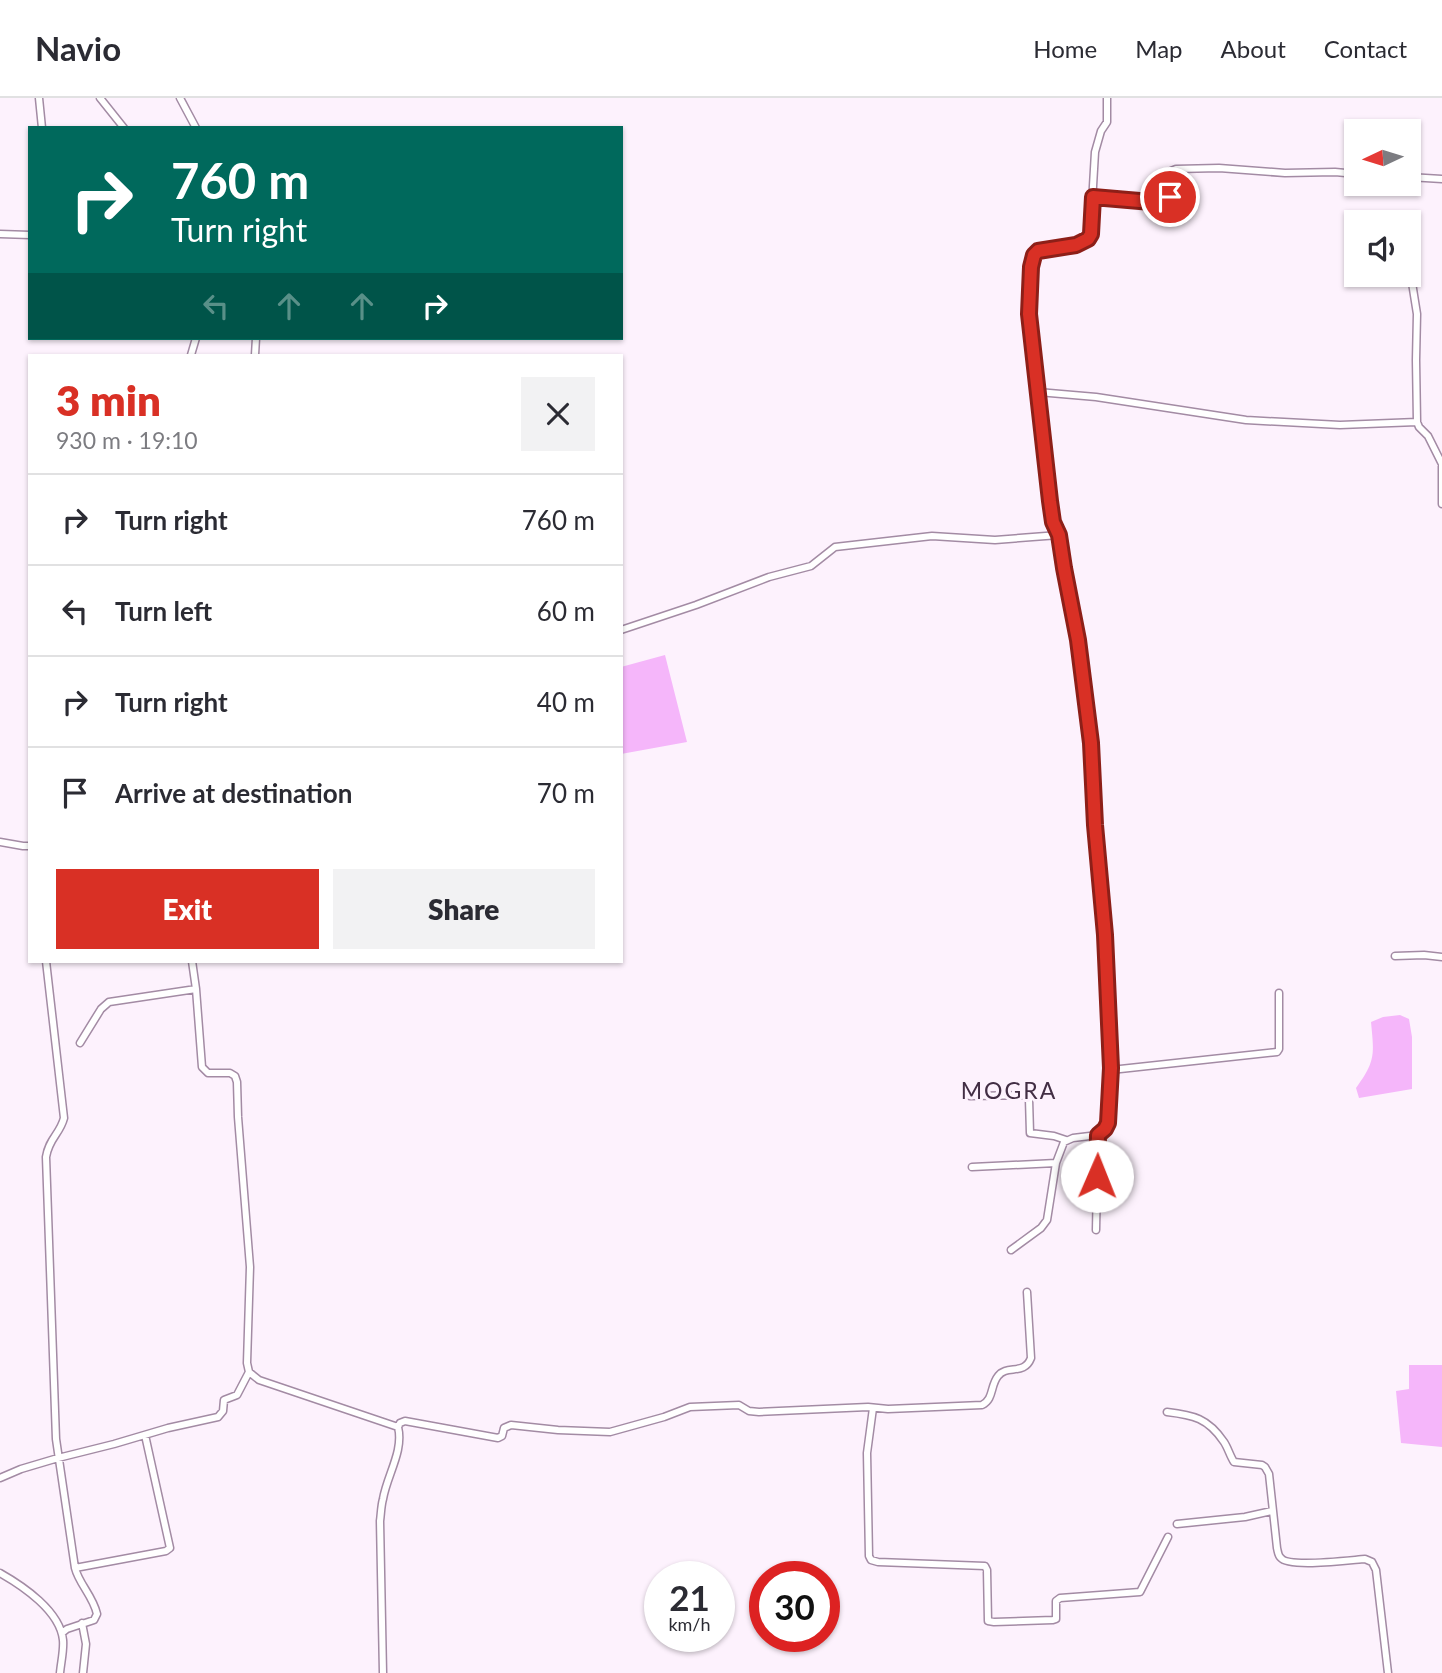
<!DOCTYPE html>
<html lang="en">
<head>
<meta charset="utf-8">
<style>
	:root { --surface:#fff; --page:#f2f2f3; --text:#2b2b33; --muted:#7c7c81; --line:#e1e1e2; --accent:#d93025 }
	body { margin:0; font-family:Lato,sans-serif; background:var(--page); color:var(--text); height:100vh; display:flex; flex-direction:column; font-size:26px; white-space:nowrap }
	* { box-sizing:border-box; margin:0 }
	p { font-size:23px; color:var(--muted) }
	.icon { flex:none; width:38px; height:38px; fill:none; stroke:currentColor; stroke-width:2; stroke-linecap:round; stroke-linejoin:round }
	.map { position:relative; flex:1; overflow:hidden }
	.drawer { position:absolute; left:28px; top:256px; width:595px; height:609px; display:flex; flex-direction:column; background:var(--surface); border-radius:0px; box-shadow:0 2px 5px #0004 }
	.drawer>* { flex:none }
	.guide { position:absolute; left:28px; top:28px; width:595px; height:214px; border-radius:0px; box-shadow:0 2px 5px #0004; background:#00695c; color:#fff; overflow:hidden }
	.needle { width:46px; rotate:266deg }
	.fabs { position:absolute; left:1344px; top:21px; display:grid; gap:14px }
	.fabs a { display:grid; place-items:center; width:77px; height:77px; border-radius:0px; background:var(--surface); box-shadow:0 2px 5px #0004; font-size:35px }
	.speed { position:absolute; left:644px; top:1463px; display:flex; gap:14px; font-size:35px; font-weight:700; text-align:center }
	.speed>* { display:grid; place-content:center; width:91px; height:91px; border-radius:50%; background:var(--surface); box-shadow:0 2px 5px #0004; line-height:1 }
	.speed small { font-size:18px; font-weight:400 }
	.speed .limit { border:10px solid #d22; background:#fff; color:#111 }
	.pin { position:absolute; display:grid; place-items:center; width:60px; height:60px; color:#fff; margin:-30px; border:4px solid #fff; border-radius:50%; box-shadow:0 2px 7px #0007 }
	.me { position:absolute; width:77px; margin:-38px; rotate:1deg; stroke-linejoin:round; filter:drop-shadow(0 0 5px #0008) }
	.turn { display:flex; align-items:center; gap:24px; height:147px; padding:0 28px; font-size:32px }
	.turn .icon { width:91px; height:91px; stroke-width:2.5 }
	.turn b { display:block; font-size:49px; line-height:60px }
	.lanes { display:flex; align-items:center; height:66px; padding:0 28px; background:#0003; justify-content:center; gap:35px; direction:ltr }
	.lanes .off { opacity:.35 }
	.round { display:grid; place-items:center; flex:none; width:74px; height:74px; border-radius:0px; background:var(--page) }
	.overview { display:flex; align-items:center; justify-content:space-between; height:119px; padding:0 28px }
	h1 { font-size:42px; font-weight:800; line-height:52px; color:var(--accent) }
	.action { display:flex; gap:14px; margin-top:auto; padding:14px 28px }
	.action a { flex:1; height:80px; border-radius:0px; background:var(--accent); color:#fff; font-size:28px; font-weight:800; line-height:80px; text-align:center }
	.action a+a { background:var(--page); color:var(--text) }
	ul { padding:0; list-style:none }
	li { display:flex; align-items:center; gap:21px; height:91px; padding:0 28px; border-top:2px solid var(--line) }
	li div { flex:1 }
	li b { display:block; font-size:26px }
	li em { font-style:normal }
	header { display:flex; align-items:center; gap:42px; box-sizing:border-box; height:98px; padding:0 35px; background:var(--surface); border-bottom:2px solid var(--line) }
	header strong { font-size:33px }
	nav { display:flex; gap:38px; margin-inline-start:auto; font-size:24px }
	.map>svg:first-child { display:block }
	.water { fill:#f5b6fa }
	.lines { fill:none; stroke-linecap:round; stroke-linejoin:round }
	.minor-casing { stroke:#a38ba4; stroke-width:9 }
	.minor { stroke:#fff; stroke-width:6 }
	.route-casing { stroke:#8d1f18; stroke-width:18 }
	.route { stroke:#d93025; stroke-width:12 }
	.labels { text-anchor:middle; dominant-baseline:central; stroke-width:6; stroke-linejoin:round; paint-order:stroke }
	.quarter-label { font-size:23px; letter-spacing:2px; fill:#422e44; stroke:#fdf2fd }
</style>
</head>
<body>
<header>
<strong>Navio</strong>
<nav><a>Home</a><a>Map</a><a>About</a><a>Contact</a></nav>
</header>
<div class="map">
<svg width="1442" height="1575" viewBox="0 0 1442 1575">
	<rect width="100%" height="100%" fill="#fdf2fd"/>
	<path class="water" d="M665,557l22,87 -66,12v-87z
		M1400,917l9,4 3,18v52l-53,9 -3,-10c20,-27 18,-34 15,-66l12,-5z
		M1409,1267h33v82l-41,-4 -5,-52 13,-2z"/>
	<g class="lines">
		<g class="minor-casing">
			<path id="minor" d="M39,0l3,30
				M100,0l24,30
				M180,0l16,30
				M1409,79l33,2
				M1093,99l72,6 4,-3 1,-3 1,-26 5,-2 43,-1 66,5 50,-1 21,2
				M0,136l30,1
				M1410,172l7,44 -1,46 1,62
				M191,257l5,-17
				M255,257l1,-17
				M1038,294l58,5 150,23 94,5 77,-3 2,5 9,9 14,28v40
				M621,532l75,-25 73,-28 42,-11 24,-19 97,-11 63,4 64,-5 -6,-13 -24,-207 2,-48 3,-12 4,-4c17,-4 39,-2 52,-14l5,-85 6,-21 6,-9v-24
				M0,744l23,4h7
				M1395,858l29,-1 18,2
				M46,863l18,157c-4,16 -15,20 -18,39l10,282 19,129c4,16 18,28 22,46l-3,6 -27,9 -5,4
				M192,863l4,28 6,78 6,6h22l5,3 2,6 1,35 12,150 -3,96 2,9 10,8 139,47 2,-4 5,-2 93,17 4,-2 2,-8 7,-3 47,5 52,2 54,-15 26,-10 49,-2 10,6 10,1 109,-5 20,2 94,-4c12,-6 8,-19 16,-29 9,-12 26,0 33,-18l-4,-66
				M80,945l21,-34 8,-7 87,-13
				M1111,972l166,-18 2,-3v-56
				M970,998l57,-1 2,4 1,34 24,3 12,4
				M972,1069l84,-4
				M1096,1132l2,-95
				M1011,1152l30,-22 6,-8 9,-57 8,-21 9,-4 25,-3 7,-6 4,-18 2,-41 -6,-135 -10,-110 -3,-82 -14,-103 -14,-72 -5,-33
				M873,1310l-6,45 2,103 2,4 7,2 107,4 2,4 1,51 6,1 59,-2 3,-1v-18l4,-3 80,-6 28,-55
				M1167,1314c26,3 41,6 57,30 4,6 6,14 10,20l28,3 3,2 4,7 8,74c1,4 1,8 4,10 8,10 70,2 84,1l7,3 4,8 12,103
				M0,1380l21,-9 37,-11 56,-14 54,-16 50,-11 5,-6 1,-11 13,-5 12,-23
				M1177,1426l68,-7 27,-6
				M75,1470l91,-17 4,-3 -25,-113
				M0,1475c23,13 60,38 63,67 1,10 -2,22 -3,33
				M82,1525l4,21 -3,29
				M383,1575l-3,-152c1,-7 1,-15 3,-22 4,-24 21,-48 15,-72"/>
		</g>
		<use href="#minor" class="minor"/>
	</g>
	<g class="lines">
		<g class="route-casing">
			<path id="route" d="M1097,1078l1,-41 7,-6 3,-6 3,-55 -6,-133 -10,-110 -4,-82 -13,-103 -14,-72 -5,-33 -6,-13 -3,-21 -21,-187 2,-47 3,-12 4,-4 38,-6 12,-6 3,-5 2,-37 70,6 4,-1 3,-5"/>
		</g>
		<use href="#route" class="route"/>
	</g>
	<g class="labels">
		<g class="quarter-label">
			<text x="1009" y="992">MOGRA</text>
		</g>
	</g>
</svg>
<div class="fabs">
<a><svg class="needle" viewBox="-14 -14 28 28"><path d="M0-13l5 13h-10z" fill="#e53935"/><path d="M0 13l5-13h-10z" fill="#7c7c81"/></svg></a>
<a><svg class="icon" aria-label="sound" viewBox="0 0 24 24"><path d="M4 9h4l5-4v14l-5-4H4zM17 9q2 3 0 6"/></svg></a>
</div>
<div class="speed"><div>21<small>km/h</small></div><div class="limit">30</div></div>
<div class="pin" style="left:1170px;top:99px;background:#d93025"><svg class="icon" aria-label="arrive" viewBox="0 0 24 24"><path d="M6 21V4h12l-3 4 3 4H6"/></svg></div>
<svg class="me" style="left:1097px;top:1078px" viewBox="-20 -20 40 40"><circle r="19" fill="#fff"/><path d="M0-13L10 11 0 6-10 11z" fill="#d93025"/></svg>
<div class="guide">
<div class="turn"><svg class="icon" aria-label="right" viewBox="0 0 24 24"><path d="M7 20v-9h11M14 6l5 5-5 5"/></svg><div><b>760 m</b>Turn right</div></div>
<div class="lanes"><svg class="icon off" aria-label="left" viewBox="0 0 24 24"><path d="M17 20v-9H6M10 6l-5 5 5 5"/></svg><svg class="icon off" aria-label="ahead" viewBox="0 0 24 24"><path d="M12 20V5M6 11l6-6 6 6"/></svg><svg class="icon off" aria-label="ahead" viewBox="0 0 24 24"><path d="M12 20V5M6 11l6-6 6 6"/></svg><svg class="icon" aria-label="right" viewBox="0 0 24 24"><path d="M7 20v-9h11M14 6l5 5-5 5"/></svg></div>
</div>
<section class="drawer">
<div class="overview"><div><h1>3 min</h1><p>930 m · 19:10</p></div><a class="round"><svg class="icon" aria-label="close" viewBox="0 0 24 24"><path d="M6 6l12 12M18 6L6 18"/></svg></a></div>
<ul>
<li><svg class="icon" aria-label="right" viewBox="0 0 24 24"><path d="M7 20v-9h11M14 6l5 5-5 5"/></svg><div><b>Turn right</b></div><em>760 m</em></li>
<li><svg class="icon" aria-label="left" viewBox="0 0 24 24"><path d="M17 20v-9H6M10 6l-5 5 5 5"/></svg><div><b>Turn left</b></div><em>60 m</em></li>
<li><svg class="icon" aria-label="right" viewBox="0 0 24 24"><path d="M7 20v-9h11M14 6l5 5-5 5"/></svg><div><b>Turn right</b></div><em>40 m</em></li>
<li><svg class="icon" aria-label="arrive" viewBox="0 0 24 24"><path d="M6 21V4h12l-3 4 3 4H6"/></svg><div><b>Arrive at destination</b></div><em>70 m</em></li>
</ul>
<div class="action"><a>Exit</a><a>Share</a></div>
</section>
</div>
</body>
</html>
